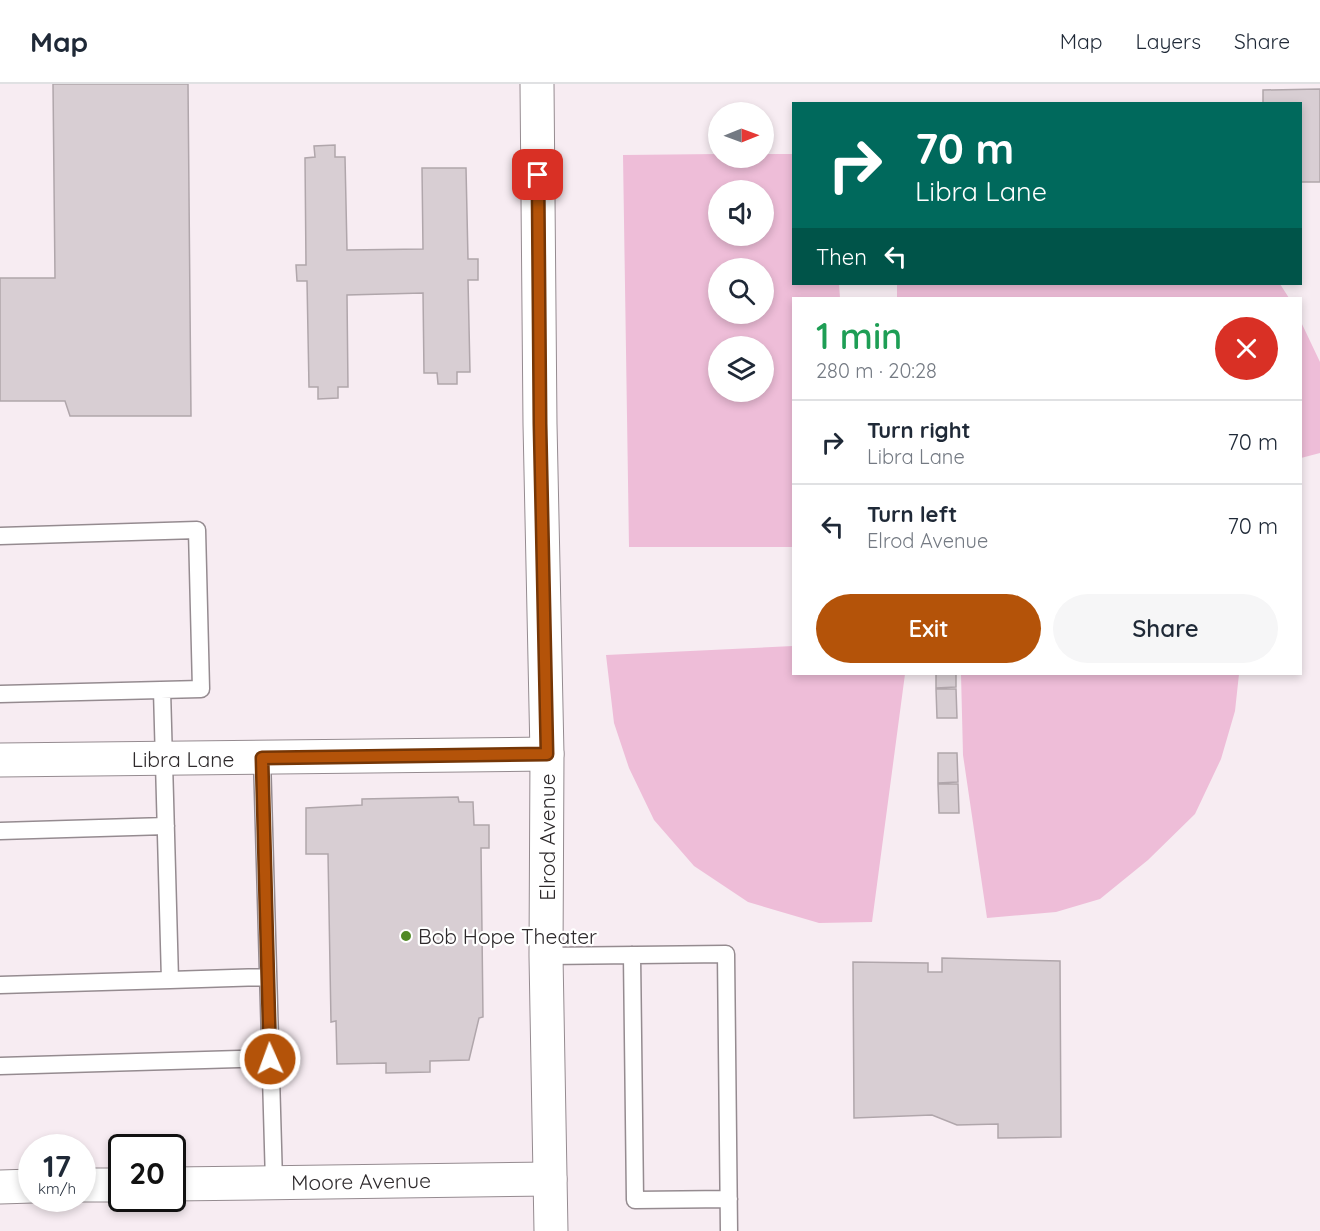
<!DOCTYPE html>
<html lang="en">
<head>
<meta charset="utf-8">
<style>
	:root { --surface:#fff; --page:#f6f6f7; --text:#1f2937; --muted:#747a83; --line:#e0e1e3; --accent:#b45309 }
	body { margin:0; font-family:Quicksand,sans-serif; background:var(--page); color:var(--text); height:100vh; display:flex; flex-direction:column; font-size:22px; white-space:nowrap }
	* { box-sizing:border-box; margin:0 }
	p { font-size:20px; color:var(--muted) }
	.icon { flex:none; width:33px; height:33px; fill:none; stroke:currentColor; stroke-width:2; stroke-linecap:round; stroke-linejoin:round }
	.map { position:relative; flex:1; overflow:hidden }
	.side { position:absolute; left:792px; top:213px; width:510px; height:378px; display:flex; flex-direction:column; background:var(--surface); border-radius:0px; box-shadow:0 3px 9px #0003 }
	.side>* { flex:none }
	.hud { position:absolute; left:792px; top:18px; width:510px; height:183px; border-radius:0px; box-shadow:0 3px 9px #0003; background:#00695c; color:#fff; overflow:hidden }
	.needle { width:39px; rotate:89deg }
	.tools { position:absolute; left:708px; top:18px; display:grid; gap:12px }
	.tools a { display:grid; place-items:center; width:66px; height:66px; border-radius:50%; background:var(--surface); box-shadow:0 3px 9px #0003; font-size:30px }
	.speed { position:absolute; left:18px; top:1050px; display:flex; gap:12px; font-size:30px; font-weight:700; text-align:center }
	.speed>* { display:grid; place-content:center; width:78px; height:78px; border-radius:50%; background:var(--surface); box-shadow:0 3px 9px #0003; line-height:1 }
	.speed small { font-size:15px; font-weight:400 }
	.speed .limit { border:3px solid #111; border-radius:9px; background:#fff; color:#111 }
	.pin { position:absolute; display:grid; place-items:center; width:51px; height:51px; color:#fff; margin:-26px; border-radius:12px; box-shadow:0 3px 9px #0006 }
	.me { position:absolute; width:66px; margin:-33px; rotate:358deg; stroke-linejoin:round; filter:drop-shadow(0 0 4px #0008) }
	.turn { display:flex; align-items:center; gap:21px; height:126px; padding:0 24px; font-size:27px }
	.turn .icon { width:78px; height:78px; stroke-width:2.5 }
	.turn b { display:block; font-size:42px; line-height:51px }
	.then { display:flex; align-items:center; height:57px; padding:0 24px; background:#0003; gap:12px; font-size:22px }
	.round { display:grid; place-items:center; flex:none; width:63px; height:63px; border-radius:32px; background:var(--page) }
	.headline { display:flex; align-items:center; justify-content:space-between; height:102px; padding:0 24px }
	h1 { font-size:36px; font-weight:600; line-height:45px; color:#1e9e55 }
	.cta { display:flex; gap:12px; margin-top:auto; padding:12px 24px }
	.cta a { flex:1; height:69px; border-radius:36px; background:var(--accent); color:#fff; font-size:24px; font-weight:600; line-height:69px; text-align:center }
	.cta a+a { background:var(--page); color:var(--text) }
	ul { padding:0; list-style:none }
	li { display:flex; align-items:center; gap:18px; height:84px; padding:0 24px; border-top:2px solid var(--line) }
	li div { flex:1 }
	li b { display:block; font-size:22px }
	li em { font-style:normal }
	header { display:flex; align-items:center; gap:36px; box-sizing:border-box; height:84px; padding:0 30px; background:var(--surface); border-bottom:2px solid var(--line) }
	header strong { font-size:28px }
	nav { display:flex; gap:33px; margin-inline-start:auto; font-size:21px }
	.map>svg:first-child { display:block }
	.green { fill:#eebdd8; fill-rule:evenodd }
	.building { fill:#d8ced3; stroke:#b0a6ab; stroke-width:1.5 }
	.lines { fill:none; stroke-linecap:round; stroke-linejoin:round }
	.lane-casing { stroke:#958b90; stroke-width:19 }
	.street-casing { stroke:#958b90; stroke-width:35 }
	.secondary-casing { stroke:#958b90; stroke-width:35 }
	.lane { stroke:#fff; stroke-width:16 }
	.street { stroke:#fff; stroke-width:33 }
	.secondary { stroke:#fff; stroke-width:33 }
	.route-casing { stroke:#753606; stroke-width:15 }
	.route { stroke:#b45309; stroke-width:10 }
	.poi-dot { fill:#508925; stroke:#fff; stroke-width:2 }
	.labels { text-anchor:middle; dominant-baseline:central; stroke-width:4.5; stroke-linejoin:round; paint-order:stroke }
	.street-label { font-size:21px; fill:#2e2a2c; stroke:#fff }
	.poi-label { font-size:21px; fill:#2e2a2c; stroke:#fff; text-anchor:start }
</style>
</head>
<body>
<header>
<strong>Map</strong>
<nav><a>Map</a><a>Layers</a><a>Share</a></nav>
</header>
<div class="map">
<svg width="1320" height="1147" viewBox="0 0 1320 1147">
	<rect width="100%" height="100%" fill="#f7ecf2"/>
	<path class="green" d="M718,70v4h46v-4h29l1,130h45l1,14h-46l-1,249h-164l-6,-392zM718,106h46v46h-46zM718,184h46v46h-46zM718,262h46v46h-46z
		M897,200h383l9,14h-392z
		M1301,238l19,40v91l-19,5z
		M793,562l1,28h111l-33,248 -53,1 -71,-21 -54,-36 -40,-46 -25,-52 -15,-45 -8,-68z
		M961,590h278l-4,37 -14,48 -26,55 -47,46 -48,39 -44,13 -69,6 -24,-163z"/>
	<path class="building" d="M53,0h135l3,332h-121l-5,-15h-65v-123h55z
		M1320,5v93h-19l-1,-78h-37v-14z
		M335,61v12h10l2,93 76,-1 -1,-81h44l2,91h10v21h-10l2,92h-13v12h-19l-1,-11h-13l-1,-80 -76,2 1,92h-10v11l-20,1v-12h-9l-2,-106h-10l-1,-16h10l-1,-107 10,-1 -1,-11z
		M936,590h20v13l-20,1z
		M936,605h20l1,29h-20z
		M938,669h19l1,29 -20,1z
		M938,700h20l1,29h-20z
		M458,713l1,5h14l1,23h15v23h-8l2,169 -4,1 -10,42 -39,1v11l-44,1v-10l-49,1 -1,-43 -5,1 -3,-168h-22v-46l56,-3v-6z
		M942,874l118,3 1,176 -63,1v-14l-41,1 -25,-10 -78,3 -1,-156 75,1v9h14z"/>
	<g class="lines">
		<g class="lane-casing">
			<path id="lane" d="M0,452l197,-6 4,159 -201,5
				M262,674l12,424
				M0,747l166,-5
				M632,871l3,245 94,-1
				M546,872l180,-2 3,277
				M170,896l98,-3
				M0,901l170,-5 -8,-290
				M0,982l270,-8"/>
		</g>
		<g class="street-casing">
			<path id="street" d="M0,676l547,-6
				M172,1100l378,-5
				M82,1101h40
				M0,1103l32,-1"/>
		</g>
		<g class="secondary-casing">
			<path id="secondary" d="M537,0l3,340 7,330 -1,202 5,275"/>
		</g>
		<use href="#lane" class="lane"/>
		<use href="#street" class="street"/>
		<use href="#secondary" class="secondary"/>
	</g>
	<g class="lines">
		<g class="route-casing">
			<path id="route" d="M270,975l-8,-301 285,-4 -7,-330 -2,-249"/>
		</g>
		<use href="#route" class="route"/>
	</g>
	<circle class="poi-dot" cx="406" cy="852" r="6"/>
	<g class="labels">
		<g class="street-label">
			<text x="183" y="675">Libra Lane</text>
			<text transform="translate(547 753) rotate(-90)">Elrod Avenue</text>
			<text transform="translate(361 1097) rotate(-1)">Moore Avenue</text>
		</g>
		<g class="poi-label">
			<text x="418" y="852">Bob Hope Theater</text>
		</g>
	</g>
</svg>
<div class="tools">
<a><svg class="needle" viewBox="-14 -14 28 28"><path d="M0-13l5 13h-10z" fill="#e53935"/><path d="M0 13l5-13h-10z" fill="#747a83"/></svg></a>
<a><svg class="icon" aria-label="sound" viewBox="0 0 24 24"><path d="M4 9h4l5-4v14l-5-4H4zM17 9q2 3 0 6"/></svg></a>
<a><svg class="icon" aria-label="search" viewBox="0 0 24 24"><circle cx="10" cy="10" r="6"/><path d="M15 15l6 6"/></svg></a>
<a><svg class="icon" aria-label="layers" viewBox="0 0 24 24"><path d="M12 4l9 5-9 5-9-5zM3 14l9 5 9-5"/></svg></a>
</div>
<div class="speed"><div>17<small>km/h</small></div><div class="limit">20</div></div>
<div class="pin" style="left:538px;top:91px;background:#d93025"><svg class="icon" aria-label="arrive" viewBox="0 0 24 24"><path d="M6 21V4h12l-3 4 3 4H6"/></svg></div>
<svg class="me" style="left:270px;top:975px" viewBox="-20 -20 40 40"><circle r="17" fill="#b45309" stroke="#fff" stroke-width="3"/><path d="M0-11L8 9 0 5-8 9z" fill="#fff"/></svg>
<div class="hud">
<div class="turn"><svg class="icon" aria-label="right" viewBox="0 0 24 24"><path d="M7 20v-9h11M14 6l5 5-5 5"/></svg><div><b>70 m</b>Libra Lane</div></div>
<div class="then">Then<svg class="icon" aria-label="left" viewBox="0 0 24 24"><path d="M17 20v-9H6M10 6l-5 5 5 5"/></svg></div>
</div>
<section class="side">
<div class="headline"><div><h1>1 min</h1><p>280 m · 20:28</p></div><a class="round" style="background:#d93025;color:#fff"><svg class="icon" aria-label="close" viewBox="0 0 24 24"><path d="M6 6l12 12M18 6L6 18"/></svg></a></div>
<ul>
<li><svg class="icon" aria-label="right" viewBox="0 0 24 24"><path d="M7 20v-9h11M14 6l5 5-5 5"/></svg><div><b>Turn right</b><p>Libra Lane</p></div><em>70 m</em></li>
<li><svg class="icon" aria-label="left" viewBox="0 0 24 24"><path d="M17 20v-9H6M10 6l-5 5 5 5"/></svg><div><b>Turn left</b><p>Elrod Avenue</p></div><em>70 m</em></li>
</ul>
<div class="cta"><a>Exit</a><a>Share</a></div>
</section>
</div>
</body>
</html>
